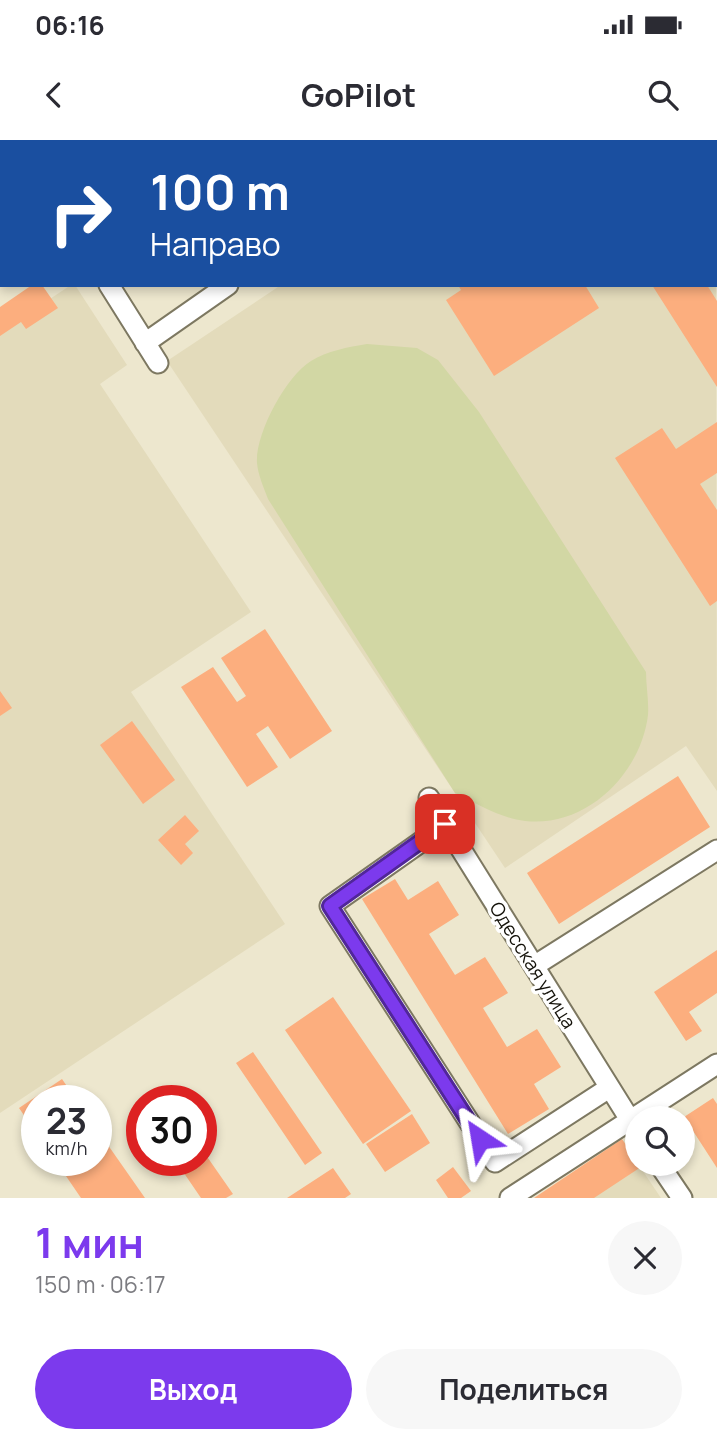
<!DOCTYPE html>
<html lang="ru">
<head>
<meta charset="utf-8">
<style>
	:root { --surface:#fff; --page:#f7f7f7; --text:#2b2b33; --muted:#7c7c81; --accent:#7c3aed }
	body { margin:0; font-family:Manrope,sans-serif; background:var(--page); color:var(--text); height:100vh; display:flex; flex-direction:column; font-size:26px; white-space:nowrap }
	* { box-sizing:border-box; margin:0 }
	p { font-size:23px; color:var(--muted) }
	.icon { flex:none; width:38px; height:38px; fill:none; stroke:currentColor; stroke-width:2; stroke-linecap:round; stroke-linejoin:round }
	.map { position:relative; height:1058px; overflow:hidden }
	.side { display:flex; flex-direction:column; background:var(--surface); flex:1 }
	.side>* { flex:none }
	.banner { position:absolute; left:0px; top:0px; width:718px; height:147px; box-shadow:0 4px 10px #0003; background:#1a4fa0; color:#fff; overflow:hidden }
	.tools { position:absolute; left:625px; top:966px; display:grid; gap:14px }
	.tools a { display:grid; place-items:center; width:70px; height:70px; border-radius:50%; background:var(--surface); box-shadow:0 4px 10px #0003; font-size:35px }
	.speed { position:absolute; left:21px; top:945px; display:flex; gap:14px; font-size:35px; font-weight:700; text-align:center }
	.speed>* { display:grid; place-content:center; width:91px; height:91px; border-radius:50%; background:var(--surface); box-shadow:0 4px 10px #0003; line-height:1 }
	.speed small { font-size:18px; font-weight:400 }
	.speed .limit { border:10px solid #d22; background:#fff; color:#111 }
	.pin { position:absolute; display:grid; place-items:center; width:60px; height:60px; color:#fff; margin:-30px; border-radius:14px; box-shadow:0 4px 10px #0006 }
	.me { position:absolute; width:77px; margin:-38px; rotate:327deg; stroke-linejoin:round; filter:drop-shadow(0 0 5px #0008) }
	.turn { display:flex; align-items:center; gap:24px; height:147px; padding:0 35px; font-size:32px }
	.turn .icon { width:91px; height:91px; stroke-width:2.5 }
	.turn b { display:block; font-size:49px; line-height:60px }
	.round { display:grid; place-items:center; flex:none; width:74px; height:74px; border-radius:37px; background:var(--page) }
	.headline { display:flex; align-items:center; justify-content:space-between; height:119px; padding:0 35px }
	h1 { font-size:42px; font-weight:700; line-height:52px; color:var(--accent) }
	.action { display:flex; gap:14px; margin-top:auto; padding:14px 35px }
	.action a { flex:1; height:80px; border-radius:42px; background:var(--accent); color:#fff; font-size:28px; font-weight:700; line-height:80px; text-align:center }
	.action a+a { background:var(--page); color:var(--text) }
	.status { display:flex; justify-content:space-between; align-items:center; height:49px; padding:0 35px; background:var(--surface); direction:ltr }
	.status svg { height:19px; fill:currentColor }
	header { display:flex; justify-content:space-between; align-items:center; height:91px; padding:0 35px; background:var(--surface); font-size:32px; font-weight:700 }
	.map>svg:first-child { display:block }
	.built { fill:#e3dbbb }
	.green { fill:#d2d7a4 }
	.building { fill:#fcae7e }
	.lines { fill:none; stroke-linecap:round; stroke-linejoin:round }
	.minor-casing { stroke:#7d7861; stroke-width:23 }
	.minor { stroke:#fff; stroke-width:19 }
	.route-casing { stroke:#51269a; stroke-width:18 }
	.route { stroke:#7c3aed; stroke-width:12 }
	.labels { text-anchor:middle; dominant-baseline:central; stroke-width:7; stroke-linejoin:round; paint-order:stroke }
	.street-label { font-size:19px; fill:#121008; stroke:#fff }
</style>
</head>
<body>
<div class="status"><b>06:16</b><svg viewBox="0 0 49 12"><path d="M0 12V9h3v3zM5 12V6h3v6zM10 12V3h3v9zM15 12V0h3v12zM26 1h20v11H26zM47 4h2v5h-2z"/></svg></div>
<header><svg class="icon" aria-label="back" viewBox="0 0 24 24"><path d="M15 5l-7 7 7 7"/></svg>GoPilot<svg class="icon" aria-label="search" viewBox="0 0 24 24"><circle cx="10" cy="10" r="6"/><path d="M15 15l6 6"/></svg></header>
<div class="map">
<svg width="717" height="1058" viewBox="0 0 717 1058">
	<rect width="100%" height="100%" fill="#ede7ce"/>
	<path class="built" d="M498,0h143l1,2h-147z
		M716,112l1,539 -31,-45 -181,122 -338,-507 114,-76h435z
		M71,145h4l52,80 -27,19 151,228 -120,80 154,232 -285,189v-781z
		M622,1000l39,58h-125z"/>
	<path class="green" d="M367,204l50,4 21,12 41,52 167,260c0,14 3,29 2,43 -7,58 -61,113 -123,106 -25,-3 -47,-17 -70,-28l-187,-294c-4,-11 -10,-24 -11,-36 -2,-29 29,-87 54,-102 16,-10 37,-14 56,-17z"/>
	<path class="building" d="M32,145h10l16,23 -32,21 -5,-7 -21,14v-29z
		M458,145h127l14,23 -105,68 -48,-76 15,-10z
		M652,145h55l10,16v86z
		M717,282v51l-17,11 17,26v91l-7,5 -95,-148 47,-30 14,21z
		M265,489l67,102 -42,28 -22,-33 -12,8 22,33 -31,20 -66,-100 32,-20 24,35 9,-6 -25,-38z
		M0,551l12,17 -12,8z
		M132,581l43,59 -32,24 -43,-59z
		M678,636l32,51 -151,97 -32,-51z
		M185,675l14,16 -14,13 8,9 -12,12 -23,-25z
		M395,739l13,21 30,-19 21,34 -30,19 26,41 30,-18 23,36 -25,15 24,39 30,-18 24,38 -27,17 15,25 -41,25 -146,-235z
		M717,810v43l-28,19 13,19 -16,10 -32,-49z
		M333,857l78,114 -48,33 -78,-114z
		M253,912l69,101 -17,12 -69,-102z
		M62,939l15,22h-40v33l-18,-26z
		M158,947l10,14h-26v12l-7,-10z
		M713,958l4,6v64l-33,-51z
		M412,974l18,29 -45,29 -19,-28z
		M96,988l49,70h-64l-26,-38h41z
		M622,999l19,28 -47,31h-60z
		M201,1008l32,46 -7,4h-25l-26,-38h26z
		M453,1027l18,24 -10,7h-13l-12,-18z
		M333,1028l18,26 -6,4h-58z"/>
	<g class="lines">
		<g class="minor-casing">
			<path id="minor" d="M283,0l1,2
				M389,0l2,2
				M716,0l1,2
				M99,2l3,-2
				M0,66l2,-1
				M109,145l49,78
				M145,203l83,-58
				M429,658l208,333
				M445,685l-115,81 165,256 114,-74
				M534,826l183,-116
				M659,1024l23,34
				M510,1058l207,-134"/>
		</g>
		<use href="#minor" class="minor"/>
	</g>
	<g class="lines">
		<g class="route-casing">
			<path id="route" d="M445,684l-115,82 150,233"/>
		</g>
		<use href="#route" class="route"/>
	</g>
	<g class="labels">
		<g class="street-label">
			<text transform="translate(533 825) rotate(58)">Одесская улица</text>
		</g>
	</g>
</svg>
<div class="tools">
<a><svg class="icon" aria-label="search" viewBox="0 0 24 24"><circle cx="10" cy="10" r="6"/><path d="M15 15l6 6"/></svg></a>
</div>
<div class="speed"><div>23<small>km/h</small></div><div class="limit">30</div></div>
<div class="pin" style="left:445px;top:684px;background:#d93025"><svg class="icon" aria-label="arrive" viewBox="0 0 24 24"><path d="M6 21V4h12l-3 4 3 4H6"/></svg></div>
<svg class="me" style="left:480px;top:999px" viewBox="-20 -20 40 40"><path d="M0-17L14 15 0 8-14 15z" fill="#7c3aed" stroke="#fff" stroke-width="4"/></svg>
<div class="banner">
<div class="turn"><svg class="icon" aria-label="right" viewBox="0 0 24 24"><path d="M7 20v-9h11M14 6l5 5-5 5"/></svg><div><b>100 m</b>Направо</div></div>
</div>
</div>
<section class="side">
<div class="headline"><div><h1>1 мин</h1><p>150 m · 06:17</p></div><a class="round"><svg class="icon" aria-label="close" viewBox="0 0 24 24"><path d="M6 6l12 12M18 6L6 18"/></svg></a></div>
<div class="action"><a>Выход</a><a>Поделиться</a></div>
</section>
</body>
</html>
